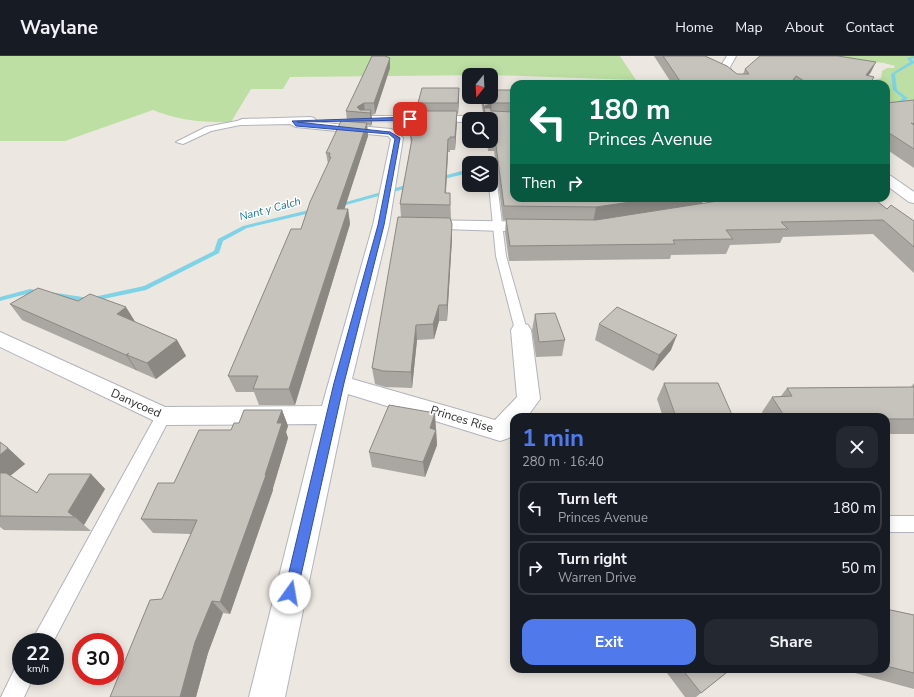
<!DOCTYPE html>
<html lang="en">
<head>
<meta charset="utf-8">
<style>
	:root { --surface:#171b24; --page:#242831; --text:#f1f3f6; --muted:#9ea1a6; --line:#363941; --accent:#507aec }
	body { margin:0; font-family:"Nunito Sans",sans-serif; background:var(--page); color:var(--text); height:100vh; display:flex; flex-direction:column; font-size:15px; white-space:nowrap }
	* { box-sizing:border-box; margin:0 }
	p { font-size:13px; color:var(--muted) }
	.icon { flex:none; width:22px; height:22px; fill:none; stroke:currentColor; stroke-width:2; stroke-linecap:round; stroke-linejoin:round }
	.map { position:relative; flex:1; overflow:hidden }
	.sheet { position:absolute; left:510px; top:357px; width:380px; height:260px; display:flex; flex-direction:column; background:var(--surface); border-radius:12px; box-shadow:0 2px 10px #0003 }
	.sheet>* { flex:none }
	.hud { position:absolute; left:510px; top:24px; width:380px; height:122px; border-radius:12px; box-shadow:0 2px 10px #0003; background:#0b6e4f; color:#fff; overflow:hidden }
	.needle { width:26px; rotate:198deg }
	.buttons { position:absolute; left:462px; top:12px; display:grid; gap:8px }
	.buttons a { display:grid; place-items:center; width:36px; height:36px; border-radius:8px; background:var(--surface); box-shadow:0 2px 10px #0003; font-size:20px }
	.speed { position:absolute; left:12px; top:577px; display:flex; gap:8px; font-size:20px; font-weight:700; text-align:center }
	.speed>* { display:grid; place-content:center; width:52px; height:52px; border-radius:50%; background:var(--surface); box-shadow:0 2px 10px #0003; line-height:1 }
	.speed small { font-size:10px; font-weight:400 }
	.speed .limit { border:6px solid #d22; background:#fff; color:#111 }
	.pin { position:absolute; display:grid; place-items:center; width:34px; height:34px; color:#fff; margin:-17px; border-radius:8px; box-shadow:0 2px 6px #0006 }
	.me { position:absolute; width:44px; margin:-22px; rotate:13deg; stroke-linejoin:round; filter:drop-shadow(0 0 3px #0008) }
	.turn { display:flex; align-items:center; gap:14px; height:84px; padding:0 12px; font-size:18px }
	.turn .icon { width:52px; height:52px; stroke-width:2.5 }
	.turn b { display:block; font-size:28px; line-height:34px }
	.then { display:flex; align-items:center; height:38px; padding:0 12px; background:#0003; gap:8px; font-size:15px }
	.round { display:grid; place-items:center; flex:none; width:42px; height:42px; border-radius:12px; background:var(--page) }
	.overview { display:flex; align-items:center; justify-content:space-between; height:68px; padding:0 12px }
	h1 { font-size:24px; font-weight:700; line-height:30px; color:var(--accent) }
	.cta { display:flex; gap:8px; margin-top:auto; padding:8px 12px }
	.cta a { flex:1; height:46px; border-radius:12px; background:var(--accent); color:#fff; font-size:16px; font-weight:700; line-height:46px; text-align:center }
	.cta a+a { background:var(--page); color:var(--text) }
	ul { padding:0; list-style:none }
	li { display:flex; align-items:center; gap:12px; height:54px; margin:0 8px 6px; padding:0 4px; border:2px solid var(--line); border-radius:12px }
	li div { flex:1 }
	li b { display:block; font-size:15px }
	li em { font-style:normal }
	header { display:flex; align-items:center; gap:24px; box-sizing:border-box; height:56px; padding:0 20px; background:var(--surface); border-bottom:1px solid var(--line) }
	header strong { font-size:19px }
	nav { display:flex; gap:22px; margin-inline-start:auto; font-size:14px }
	.map>svg:first-child { display:block }
	.green { fill:#bddfa3 }
	.lines { fill:none; stroke-linecap:round; stroke-linejoin:round }
	.stream { fill:#7ed3e6; fill-rule:evenodd }
	.lane-casing { stroke:#b2b4bc; stroke-width:2 }
	.street-casing { stroke:#b2b4bc; stroke-width:2 }
	.secondary-casing { stroke:#b2b4bc; stroke-width:2 }
	.lane { fill:#fff; fill-rule:evenodd }
	.street { fill:#fff; fill-rule:evenodd }
	.secondary { fill:#fff; fill-rule:evenodd }
	.wall { fill:#aaa7a2 }
	.shaded-wall { fill:#8b8884 }
	.building { fill:#c6c2bc; stroke:#8b8884 }
	.route { fill:#507aec; stroke:#344f99 }
	.labels { text-anchor:middle; dominant-baseline:central; stroke-width:3; stroke-linejoin:round; paint-order:stroke }
	.far-water-label { font-size:11px; font-style:italic; fill:#197696; stroke:#fff }
	.street-label { font-size:12px; fill:#2d2d2d; stroke:#fff }
</style>
</head>
<body>
<header>
<strong>Waylane</strong>
<nav><a>Home</a><a>Map</a><a>About</a><a>Contact</a></nav>
</header>
<div class="map">
<svg width="914" height="641" viewBox="0 0 914 641">
	<rect width="100%" height="100%" fill="#ede7e1"/>
	<path class="green" d="M0,0h620l16,24 -145,-5 -201,2 -7,12h-32l-20,33c-25,1 -55,-2 -78,-12l-88,31h-65z
		M822,0h92v51l-28,-2v-13l4,-1 -4,-2v-5h-17l1,-3 11,-3 1,-7 5,-3h7l1,-2 -11,-3z"/>
	<g class="lines">
		<path class="stream" d="M914,0v2l-3,1 3,2v2l-19,11 2,16 11,8 -22,16v-3l17,-13 -10,-8 -2,-16 19,-12 -3,-4z
			M514,110v4l-23,2v-4z
			M469,113v4l-34,8 -3,-2z
			M413,127l2,1v2l-80,22 -3,-2z
			M317,152l3,2 -1,1 -72,17 -24,13 -4,12 -73,37 -57,12 -59,-9 -30,8v-4l30,-8 59,9 55,-12 70,-35 4,-12 25,-13z"/>
		<g class="lane-casing">
			<path id="lane" d="M242,64h3v4l-34,7 -28,13 -7,-2 30,-15z
				M492,116l4,3 10,81 21,74 -1,3h-10l-1,-3 -19,-74 -7,-71h2z
				M163,354l5,2 3,4 -118,226h-22l127,-230z
				M886,460h28v16h-28z
				M21,610v10h13l-10,21h-23l14,-29z"/>
		</g>
		<g class="street-casing">
			<path id="street" d="M366,60h103l6,3h-6v3l-107,-1 -2,-2z
				M310,61l4,1 2,2 -2,2 77,7 4,2 8,7 -14,87 -37,154 143,41 22,-23 -6,-67 3,-5 7,-2 7,2 3,5 9,69 -13,18h-13v15l-5,6 -9,3 -152,-47 -63,303h-36l68,-273 -154,1 -163,-78v-15l165,75 157,-1 51,-181 18,-86 -3,-3 -92,-9 -6,-3 -48,1 -6,-3 6,-3z
				M422,164l113,2 6,2 2,3 -2,3 -6,2 -119,-4 -2,-3 2,-3z"/>
		</g>
		<g class="secondary-casing">
			<path id="secondary" d="M727,0h9l-6,11 3,8 11,9h-11l-7,-6 -6,-11z
				M886,119l5,1 23,16v11l-5,-1 -23,-17z"/>
		</g>
		<use href="#lane" class="lane"/>
		<use href="#street" class="street"/>
		<use href="#secondary" class="secondary"/>
	</g>
	<path class="wall" d="M654,0h51l32,18h6l2,-5 126,3 -3,4 2,8h-198z
		M390,2v10l-15,46 -3,1v8l-1,3 -4,-1 1,11 -24,73h4l2,15 -55,181h-36l-5,-13h-18l-8,-16 73,-147 27,-65 -2,-11 21,-32 -1,-10z
		M459,32v11l-1,15h-1l-2,36h-5v2h-2l-2,41h4l1,26 1,5v15l-5,82h-8l-5,18 -17,1 -5,48 -27,-1 -10,-3 -3,-16 29,-151 -1,-13 11,-60 -1,-9 9,-24 -1,-8z
		M514,34v108l189,3 -1,2 185,6 27,12v52l-41,-39 -90,3 -3,6 -50,2 -4,9 -55,1 -1,4 -161,2 -4,-28 1,-13h-3l-9,-69h-6l-1,-10h4v-22h-7l-3,-18v-4z
		M914,44v68l-28,-19v-46z
		M10,248l125,18 42,18 9,16 -30,23 -134,-59z
		M535,258l30,26 -3,16 -26,1 -4,-27z
		M599,268l72,26 -18,21 -58,-31z
		M664,327l69,34h-70l-6,-18z
		M914,327v51h-28v-17h-122l-2,-5 10,-15 9,-1 6,-8 124,-1z
		M282,354l6,16 -2,6 2,6 -15,50v2l-43,124 -7,-1 -15,40 -12,44h-86l52,-98 29,-65 -38,-1 -12,-14 33,-36 65,-60z
		M436,373l1,16 -12,32 -53,-10 -3,-15z
		M0,386l8,6 17,16 -15,12 27,17 54,-19 14,15 -21,36 7,6 -87,-1 -4,-3z
		M886,553l28,6v74l-74,-20h46z
		M664,613h67l-35,28h-11z"/>
	<path class="shaded-wall" d="M390,2v10l-15,46 -1,-11z
		M876,6l-5,10 -9,12 4,-9z
		M796,20l-3,8h-3z
		M459,32v11l-1,15v-11z
		M364,47l1,10 -7,-1 -1,-5z
		M492,47l-1,11 -7,-6 1,-2z
		M371,54l1,13 -1,3 -1,-13z
		M457,55v12l-2,27v-13z
		M367,67l1,13 -28,87 -3,-14z
		M448,83v13l-3,55v-14z
		M658,142h56l-11,3 -2,4 -108,17 3,-15z
		M348,153l2,15 -55,181 -6,-16z
		M452,168v15l-5,82v-16z
		M439,249v16l-5,18 -1,-15z
		M126,251l10,16 -19,-9z
		M416,269l1,15 -5,48 -1,-16z
		M677,279l-6,15 -18,21 6,-16z
		M177,284l9,16 -30,23 -9,-16z
		M129,297l-2,2 10,15h-1l-10,-15z
		M282,354l6,16 -2,6 2,6 -15,50v2l-43,124 -10,-12 45,-127 12,-52z
		M435,357l1,16 -3,9 3,-8 1,15 -12,32 -2,-15 7,-34z
		M8,392l17,16 -25,20v-29z
		M91,418l14,15 -21,36 -9,-8 -7,-5z
		M212,545l11,12 -15,40 -12,44h-16l15,-55z"/>
	<path class="building" d="M372,0h13l5,2 -16,45h-10l-7,4 3,3h11l-1,3 -24,-2z
		M663,0h42l22,10 10,8h12l-4,-5 15,-13h78l38,6 -10,13 8,2 -4,7h-61l-13,-8 -6,8h-108z
		M422,32h37l-1,15h-40z
		M491,34h23v13h-22l-7,3 -1,2h6l1,3 23,1v86h144l-62,9 -92,-1 -9,-68h-4v-19h-5l-4,-22h9z
		M914,44v24l-3,-1 3,2v24l-28,-18v-28z
		M416,55h41l-2,26h-5v2h-2l-3,54h5v12l-50,-1 12,-65 -2,-4z
		M341,65l26,2 -30,86h11l-59,180h-36l5,-13h-30l63,-147h10l9,-27 21,-45h-2l1,-4h-4z
		M737,142h136l14,11 4,-4 23,16v26l-31,-27 -102,2 7,7 -62,1 7,9 -60,1 2,4 -165,2 -4,-27 90,1z
		M398,161l52,1 2,6 -5,81h-8l-6,19 -17,1 -5,47 -28,-1 -11,-3z
		M38,232l40,13 12,-7 36,13 -9,7 60,26 -30,23 -20,-8 2,-2 -3,2 -116,-51z
		M617,251l60,28 -18,20 -60,-31z
		M555,257l10,27 -26,2 -4,-28z
		M664,327h54l15,34h-57z
		M914,331v32h-28v-2h-101l-13,-20 20,-1 -5,-8z
		M389,349l46,8 -5,15 6,2 -13,32 -54,-10z
		M244,354h38l-5,13h5l-17,52h1l-46,127 -8,-1 -17,41 -15,55h-70l40,-97 12,-1 35,-79 -56,-1 17,-36h16l25,-53h32l3,-7h5z
		M0,386l8,6 -8,7z
		M0,417h6l31,20 12,-19h42l-23,38 7,5 -75,-1z
		M886,553l28,6v58l-28,-7z
		M682,613h49l-30,24z"/>
	<path class="route" d="M410,61l1,3 -114,2 93,10 10,6 -16,87 -40,158 -47,210 -2,5 -5,2 -4,-2 -2,-5 50,-210 44,-158 17,-86 -6,-5 -93,-8 -4,-5z"/>
	<g class="labels">
		<g class="far-water-label">
			<text transform="translate(270 153) rotate(-15)">Nant y Calch</text>
		</g>
		<g class="street-label">
			<text transform="translate(136 347) rotate(24)">Danycoed</text>
			<text transform="translate(462 363) rotate(17)">Princes Rise</text>
		</g>
	</g>
</svg>
<div class="buttons">
<a><svg class="needle" viewBox="-14 -14 28 28"><path d="M0-13l5 13h-10z" fill="#e53935"/><path d="M0 13l5-13h-10z" fill="#9ea1a6"/></svg></a>
<a><svg class="icon" aria-label="search" viewBox="0 0 24 24"><circle cx="10" cy="10" r="6"/><path d="M15 15l6 6"/></svg></a>
<a><svg class="icon" aria-label="layers" viewBox="0 0 24 24"><path d="M12 4l9 5-9 5-9-5zM3 14l9 5 9-5"/></svg></a>
</div>
<div class="speed"><div>22<small>km/h</small></div><div class="limit">30</div></div>
<div class="pin" style="left:410px;top:63px;background:#d93025"><svg class="icon" aria-label="arrive" viewBox="0 0 24 24"><path d="M6 21V4h12l-3 4 3 4H6"/></svg></div>
<svg class="me" style="left:290px;top:537px" viewBox="-20 -20 40 40"><circle r="19" fill="#fff"/><path d="M0-13L10 11 0 6-10 11z" fill="#507aec"/></svg>
<div class="hud">
<div class="turn"><svg class="icon" aria-label="left" viewBox="0 0 24 24"><path d="M17 20v-9H6M10 6l-5 5 5 5"/></svg><div><b>180 m</b>Princes Avenue</div></div>
<div class="then">Then<svg class="icon" aria-label="right" viewBox="0 0 24 24"><path d="M7 20v-9h11M14 6l5 5-5 5"/></svg></div>
</div>
<section class="sheet">
<div class="overview"><div><h1>1 min</h1><p>280 m · 16:40</p></div><a class="round"><svg class="icon" aria-label="close" viewBox="0 0 24 24"><path d="M6 6l12 12M18 6L6 18"/></svg></a></div>
<ul>
<li><svg class="icon" aria-label="left" viewBox="0 0 24 24"><path d="M17 20v-9H6M10 6l-5 5 5 5"/></svg><div><b>Turn left</b><p>Princes Avenue</p></div><em>180 m</em></li>
<li><svg class="icon" aria-label="right" viewBox="0 0 24 24"><path d="M7 20v-9h11M14 6l5 5-5 5"/></svg><div><b>Turn right</b><p>Warren Drive</p></div><em>50 m</em></li>
</ul>
<div class="cta"><a>Exit</a><a>Share</a></div>
</section>
</div>
</body>
</html>
